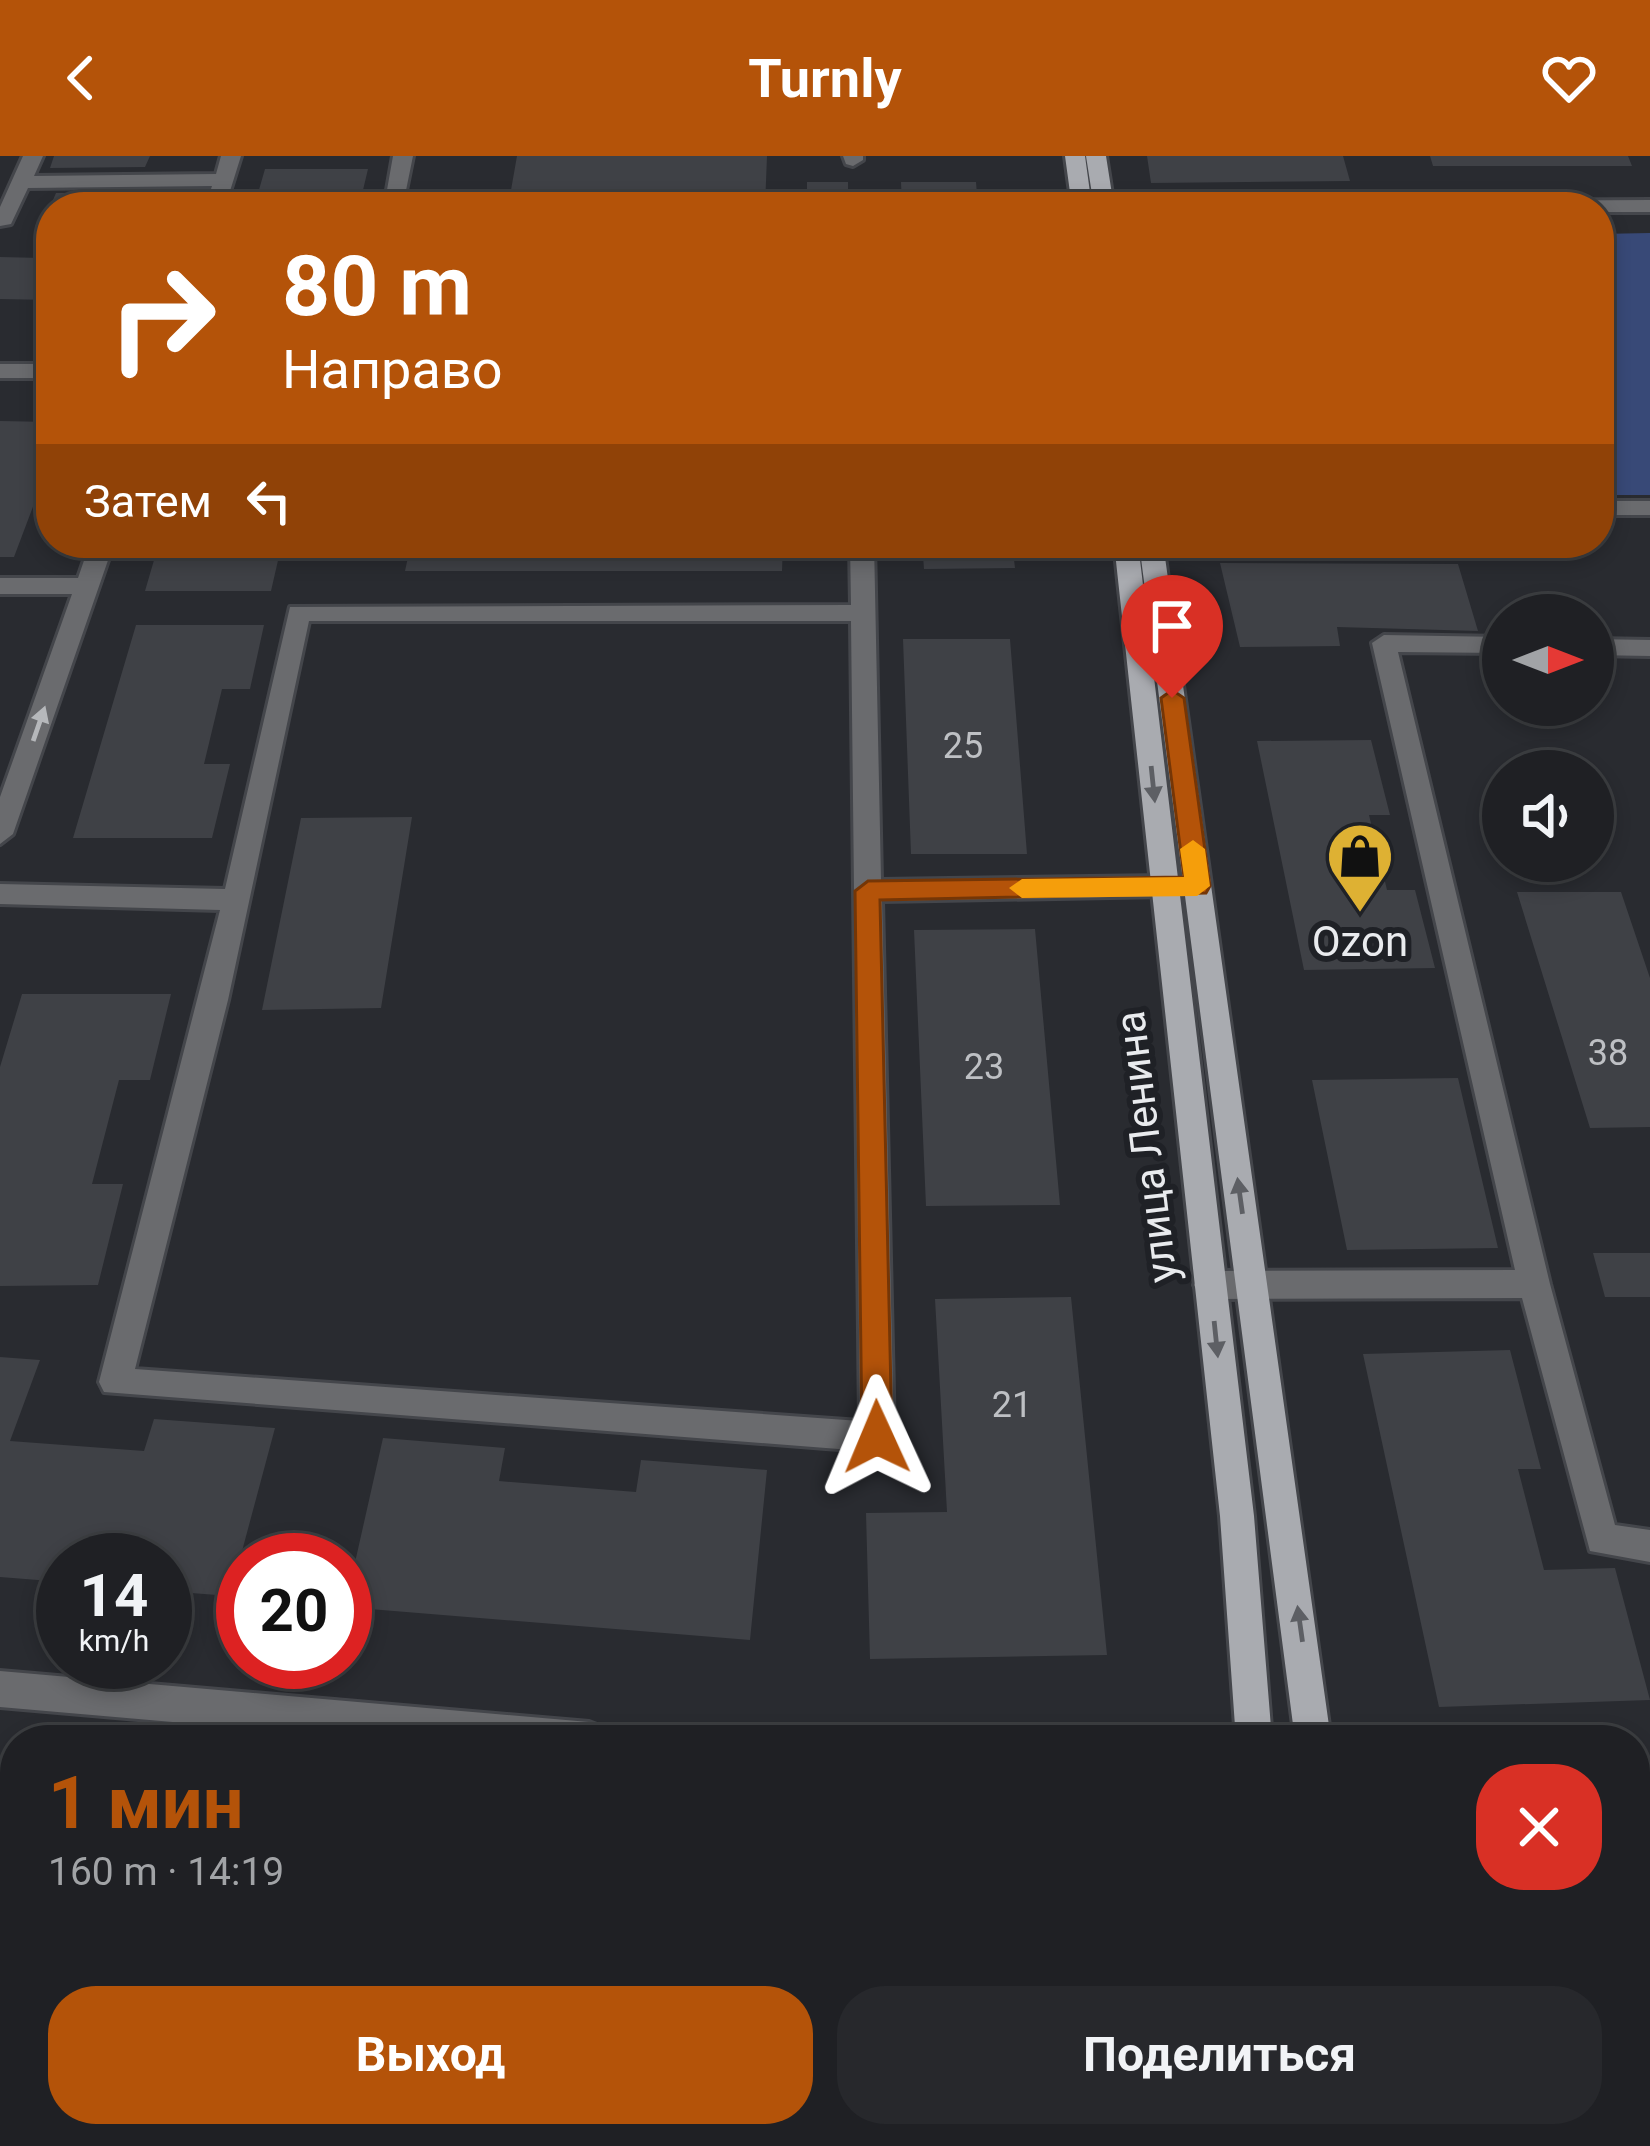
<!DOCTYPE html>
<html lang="ru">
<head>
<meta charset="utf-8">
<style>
	:root { --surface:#1f2024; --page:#27282c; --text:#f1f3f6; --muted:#a1a3a6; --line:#3c3e41; --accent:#b45309 }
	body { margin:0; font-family:Roboto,sans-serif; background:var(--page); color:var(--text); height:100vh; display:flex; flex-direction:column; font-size:45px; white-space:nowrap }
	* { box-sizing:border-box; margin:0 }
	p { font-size:39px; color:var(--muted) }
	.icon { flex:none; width:66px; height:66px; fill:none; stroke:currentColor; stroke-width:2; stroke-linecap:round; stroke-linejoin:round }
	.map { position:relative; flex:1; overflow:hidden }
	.side { position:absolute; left:0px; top:1569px; width:1650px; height:423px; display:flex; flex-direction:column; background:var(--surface); border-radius:48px 48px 0 0; box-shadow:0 6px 18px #0003,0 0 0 3px var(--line) }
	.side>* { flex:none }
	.hud { position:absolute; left:36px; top:36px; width:1578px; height:366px; border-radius:48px; box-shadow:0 6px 18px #0003,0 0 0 3px var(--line); background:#b45309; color:#fff; overflow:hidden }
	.needle { width:78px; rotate:90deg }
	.buttons { position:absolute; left:1482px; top:438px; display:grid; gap:24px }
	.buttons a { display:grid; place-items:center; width:132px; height:132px; border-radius:50%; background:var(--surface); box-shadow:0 6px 18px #0003,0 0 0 3px var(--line); font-size:60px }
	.speed { position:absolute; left:36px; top:1377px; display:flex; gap:24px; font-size:60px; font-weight:700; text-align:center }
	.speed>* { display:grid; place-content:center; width:156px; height:156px; border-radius:50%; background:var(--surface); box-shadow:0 6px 18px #0003,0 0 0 3px var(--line); line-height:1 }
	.speed small { font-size:30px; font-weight:400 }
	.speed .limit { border:18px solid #d22; background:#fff; color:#111 }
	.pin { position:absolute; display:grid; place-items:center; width:102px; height:102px; color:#fff; margin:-123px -51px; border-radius:50% 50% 50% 0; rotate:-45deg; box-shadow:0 0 12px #0007 }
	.pin .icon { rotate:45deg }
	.me { position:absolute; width:132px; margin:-66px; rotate:359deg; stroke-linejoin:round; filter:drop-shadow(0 0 9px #0008) }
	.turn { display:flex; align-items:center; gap:42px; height:252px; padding:0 48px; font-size:54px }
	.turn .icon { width:156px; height:156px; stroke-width:2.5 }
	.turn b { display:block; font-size:84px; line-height:102px }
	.then { display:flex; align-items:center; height:114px; padding:0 48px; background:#0003; gap:24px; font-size:45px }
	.round { display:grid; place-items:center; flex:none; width:126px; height:126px; border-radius:48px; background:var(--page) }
	.head { display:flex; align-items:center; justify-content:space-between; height:204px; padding:0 48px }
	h1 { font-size:72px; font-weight:700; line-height:90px; color:var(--accent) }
	.action { display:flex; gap:24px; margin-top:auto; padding:24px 48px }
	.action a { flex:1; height:138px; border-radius:48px; background:var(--accent); color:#fff; font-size:48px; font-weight:700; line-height:138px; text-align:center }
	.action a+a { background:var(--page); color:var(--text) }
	header { display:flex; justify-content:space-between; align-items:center; height:156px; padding:0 48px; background:var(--accent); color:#fff; font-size:54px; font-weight:700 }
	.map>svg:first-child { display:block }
	.green { fill:#384977 }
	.building { fill:#3f4146 }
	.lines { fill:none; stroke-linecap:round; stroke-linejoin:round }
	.minor-casing { stroke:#44464b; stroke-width:6 }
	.major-casing { stroke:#44464b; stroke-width:6 }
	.minor { fill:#6a6b6e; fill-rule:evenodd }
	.major { fill:#a9abb0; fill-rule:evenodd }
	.oneway { fill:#b6b8bb }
	.oneway2 { fill:#5d5f64 }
	.route { fill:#b45309; stroke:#753606; stroke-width:3 }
	.slow { fill:#f59e0b }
	.labels { text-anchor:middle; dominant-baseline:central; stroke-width:12; stroke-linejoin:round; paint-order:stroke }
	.number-label { font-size:36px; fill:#bec0c4 }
	.poi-label { font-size:42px; fill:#e9ebee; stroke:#1f2126 }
	.street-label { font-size:42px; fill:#e9ebee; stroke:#1f2126 }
</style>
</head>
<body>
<header><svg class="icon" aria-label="back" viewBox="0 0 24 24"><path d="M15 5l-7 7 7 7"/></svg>Turnly<svg class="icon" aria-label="heart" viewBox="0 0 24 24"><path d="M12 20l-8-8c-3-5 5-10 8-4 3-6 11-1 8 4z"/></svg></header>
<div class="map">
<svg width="1650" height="1990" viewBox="0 0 1650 1990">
	<rect width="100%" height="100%" fill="#292b30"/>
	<path class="green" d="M1650,77v262h-51v-261z"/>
	<path class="building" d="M54,0h96l-5,11 -95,1z
		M517,0h250l-2,51h-84v-5h-22l-4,5h-147z
		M1147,0h196l7,25 -199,2z
		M1430,0h198l4,10h-199z
		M265,13h103l-9,38h-105z
		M807,26h41v25h-41z
		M901,26h75l2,25h-76z
		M56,37h95l-6,14h-94v14h-7z
		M51,79v65l-51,-1v-42l42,1z
		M0,265l51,1v37l-37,98h-14z
		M159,387h123l-11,48h-126z
		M411,387h372l-1,28h-377z
		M922,387h90l3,25 -91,1z
		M1220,407l238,1 20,67 -141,-4 3,19 -100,1z
		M136,469h128l-14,64h-28l-18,75h26l-18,74h-139z
		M903,483h107l17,215h-116z
		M1371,584l19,75h-21l18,75h28l20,78 -131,2 -47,-229z
		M412,661l-31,191 -119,2 39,-192z
		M1517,736h104l29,86v149l-60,1z
		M1035,773l25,276 -134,1 -12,-276z
		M22,838h149l-21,86h-31l-27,104h31l-25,101 -98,1v-219z
		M1458,922l40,170 -151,2 -35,-170z
		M1593,1097h57v44h-45z
		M1071,1141l36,358 -237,4 -4,-146 81,-1 -12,-213z
		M1510,1194l31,119h-23l26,101 71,-2 35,132 -211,7 -76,-353z
		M0,1201l40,3 -30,81 134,10 10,-32 121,9 -45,168 -65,-5v-31h-102v22l-63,-5z
		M383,1282l122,10 -6,33 137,11 5,-32 126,10 -17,170 -405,-33z
		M0,1644l15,2v214h-15z
		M1635,1814l15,1v164l-15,-2z
		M307,1977h142l-1,10 -141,-6z
		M866,1977h176v13h-177z
		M1396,1977h180v13h-181z"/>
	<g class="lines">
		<g class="minor-casing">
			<path id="minor" d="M23,0h20l-9,20 182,-2 5,-18h20l-16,51h-20l7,-21 -184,2 -17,36 -11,2v-19z
				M393,0h20l-10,49 -19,2z
				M843,0h20v4l-10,6 -7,-2z
				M1650,44v12h-51v-5h-142l10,-6z
				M0,208h51v14h-51z
				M1599,345h51v14h-51z
				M90,387h24l-101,291 -13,10v-47l72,-203h-72v-16h78z
				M850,387h24l7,337 284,-4 14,10 -14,10 -283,5 12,536 -5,11 -12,4 -773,-60 -5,-10 121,-472 -220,-6v-20l225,5 65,-282 561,-2zM309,465h542l9,800 -725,-52 93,-369z
				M1384,479l119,2v16l-105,-1 152,632 65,241 35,5v32l-60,-11 -68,-253 -312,1 -11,-4 -5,-10 5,-10 11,-4 305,-1 -143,-627z
				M1593,483l57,1v16l-57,-1z
				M0,1515l589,51 13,5 5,13h-226l-381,-33z
				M1635,1655l15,1v38l-15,-1z"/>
		</g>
		<g class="major-casing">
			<path id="major" d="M1065,0h20l7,51h-20z
				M1086,0h20l8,51h-20z
				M1114,387h24l116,973 18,224h-36l-16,-224z
				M1139,387h24l168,1197h-36z
				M1185,1977h40l-2,13h-40z
				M1257,1977h40l-2,13h-40z"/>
		</g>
		<use href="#minor" class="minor"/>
		<use href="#major" class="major"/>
	</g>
	<defs><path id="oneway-solid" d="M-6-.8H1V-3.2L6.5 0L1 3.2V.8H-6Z" transform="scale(3)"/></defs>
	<use class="oneway" href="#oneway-solid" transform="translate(39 568) rotate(-71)"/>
	<g class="oneway2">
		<use href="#oneway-solid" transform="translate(1153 628) rotate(84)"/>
		<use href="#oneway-solid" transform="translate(1240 1040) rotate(-98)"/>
		<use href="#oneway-solid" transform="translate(1216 1183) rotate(84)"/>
		<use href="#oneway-solid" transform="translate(1300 1468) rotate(-98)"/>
	</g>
	<path class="route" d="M1172,534l12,8 26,188 -4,7 -326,7 12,537 -5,10 -10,4 -11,-4 -4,-10 -7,-546 13,-10 316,-4 -23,-179z"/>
	<path class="slow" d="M1193,684l12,9 5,37 -13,10 -175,2 -13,-10 13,-9 162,-2 -4,-28z"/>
	<defs>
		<g id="shop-pin" transform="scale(3.45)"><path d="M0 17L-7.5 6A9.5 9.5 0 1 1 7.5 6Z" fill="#deb133" stroke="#1f2126"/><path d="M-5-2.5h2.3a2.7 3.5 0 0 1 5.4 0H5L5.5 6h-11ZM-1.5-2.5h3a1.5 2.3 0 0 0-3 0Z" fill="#111"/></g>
	</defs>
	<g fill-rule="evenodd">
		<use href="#shop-pin" x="1360" y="700"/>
	</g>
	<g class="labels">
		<g class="number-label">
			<text x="963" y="590">25</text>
			<text x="1608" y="897">38</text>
			<text x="984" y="911">23</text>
			<text x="1012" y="1249">21</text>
		</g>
		<g class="poi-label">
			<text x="1360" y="785">Ozon</text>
		</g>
		<g class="street-label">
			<text transform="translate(1146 991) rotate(-97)">улица Ленина</text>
		</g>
	</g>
</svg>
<div class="buttons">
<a><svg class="needle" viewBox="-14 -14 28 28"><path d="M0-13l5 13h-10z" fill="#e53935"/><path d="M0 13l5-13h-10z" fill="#a1a3a6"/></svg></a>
<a><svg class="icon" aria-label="sound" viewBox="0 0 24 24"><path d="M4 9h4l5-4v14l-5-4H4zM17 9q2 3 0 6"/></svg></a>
</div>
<div class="speed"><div>14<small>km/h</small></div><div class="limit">20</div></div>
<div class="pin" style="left:1172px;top:542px;background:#d93025"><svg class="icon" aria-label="arrive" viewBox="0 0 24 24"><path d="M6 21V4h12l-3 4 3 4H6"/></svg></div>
<svg class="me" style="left:877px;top:1281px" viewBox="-20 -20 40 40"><path d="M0-17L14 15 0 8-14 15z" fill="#b45309" stroke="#fff" stroke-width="4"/></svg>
<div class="hud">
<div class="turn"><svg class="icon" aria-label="right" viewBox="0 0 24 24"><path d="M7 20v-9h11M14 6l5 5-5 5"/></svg><div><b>80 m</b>Направо</div></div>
<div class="then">Затем<svg class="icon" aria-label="left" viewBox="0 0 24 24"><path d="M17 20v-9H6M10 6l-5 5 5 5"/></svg></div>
</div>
<section class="side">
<div class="head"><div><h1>1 мин</h1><p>160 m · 14:19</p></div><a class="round" style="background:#d93025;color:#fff"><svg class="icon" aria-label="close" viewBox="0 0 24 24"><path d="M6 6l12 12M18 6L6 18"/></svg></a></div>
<div class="action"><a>Выход</a><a>Поделиться</a></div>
</section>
</div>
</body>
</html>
